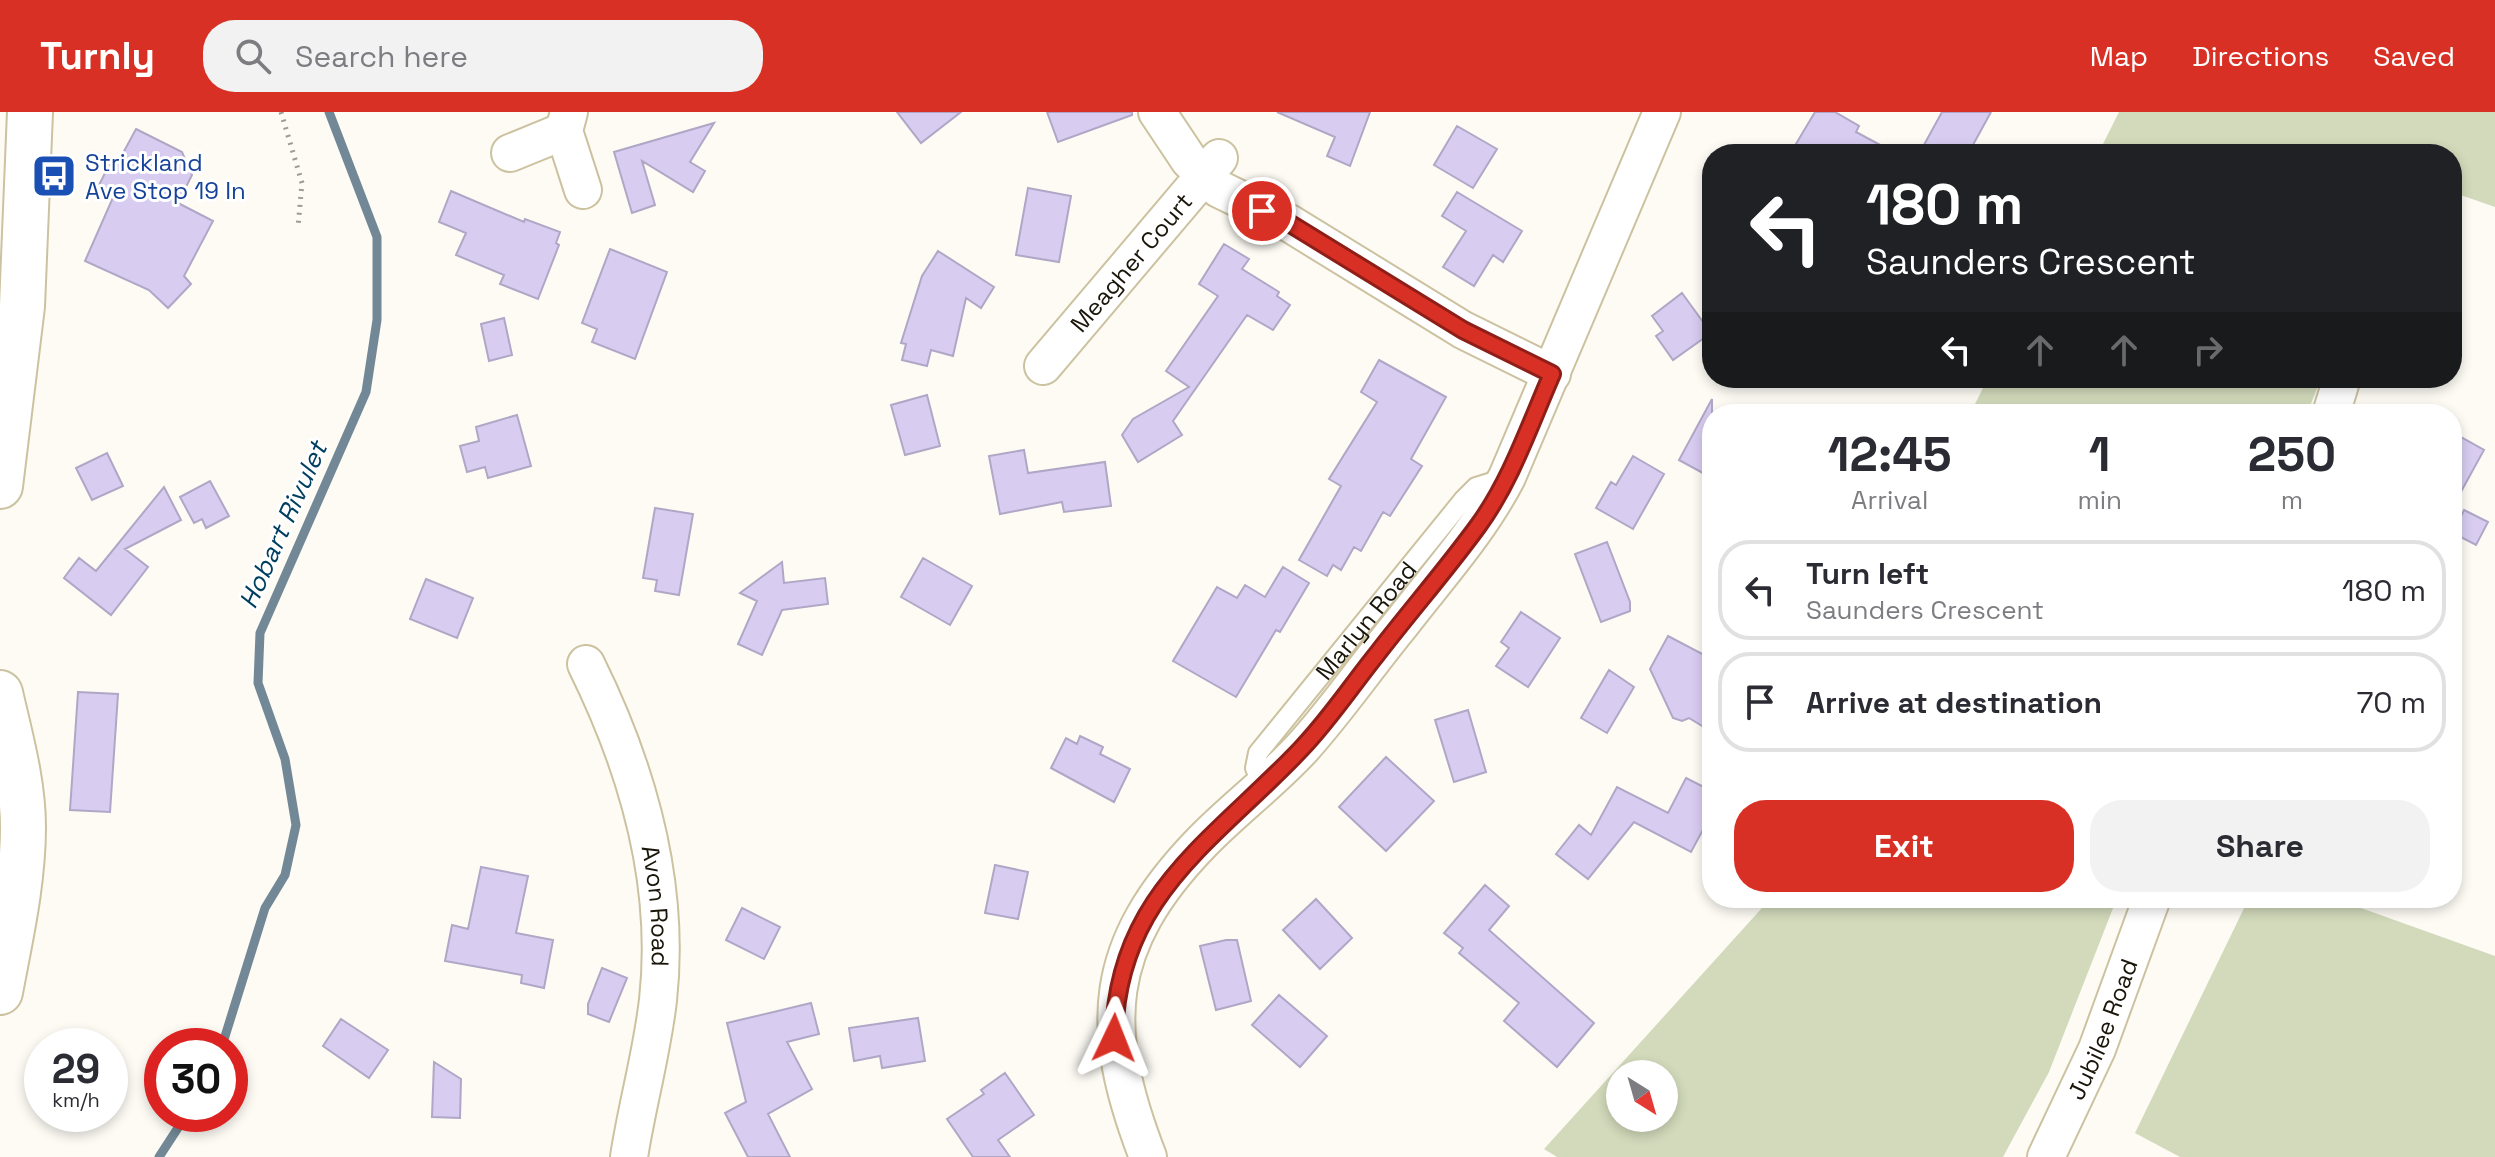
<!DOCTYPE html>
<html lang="en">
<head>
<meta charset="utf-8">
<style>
	:root { --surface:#fff; --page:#f2f2f3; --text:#2b2b33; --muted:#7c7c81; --line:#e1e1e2; --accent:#d93025 }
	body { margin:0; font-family:"Space Grotesk",sans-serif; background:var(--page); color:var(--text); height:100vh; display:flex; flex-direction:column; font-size:30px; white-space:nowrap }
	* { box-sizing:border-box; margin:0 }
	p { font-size:26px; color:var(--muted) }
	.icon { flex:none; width:44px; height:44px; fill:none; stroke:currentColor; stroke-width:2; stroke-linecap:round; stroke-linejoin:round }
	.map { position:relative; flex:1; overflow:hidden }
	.panel { position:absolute; left:1702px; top:292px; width:760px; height:504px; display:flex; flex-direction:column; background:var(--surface); border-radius:32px; box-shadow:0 4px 12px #0003 }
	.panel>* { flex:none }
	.top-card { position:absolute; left:1702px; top:32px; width:760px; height:244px; border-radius:32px; box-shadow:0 4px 12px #0003; background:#202124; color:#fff; overflow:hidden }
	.needle { width:52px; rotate:143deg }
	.tools { position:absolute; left:1606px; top:948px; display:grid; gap:16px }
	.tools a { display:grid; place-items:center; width:72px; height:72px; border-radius:50%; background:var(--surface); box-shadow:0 4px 12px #0003; font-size:40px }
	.speed { position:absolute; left:24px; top:916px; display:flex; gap:16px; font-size:40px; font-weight:700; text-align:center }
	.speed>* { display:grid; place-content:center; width:104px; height:104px; border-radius:50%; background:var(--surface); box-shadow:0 4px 12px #0003; line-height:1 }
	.speed small { font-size:20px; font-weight:400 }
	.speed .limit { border:12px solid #d22; background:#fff; color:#111 }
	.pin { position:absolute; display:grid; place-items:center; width:68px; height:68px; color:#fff; margin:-34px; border:4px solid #fff; border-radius:50%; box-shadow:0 2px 8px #0007 }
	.me { position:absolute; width:88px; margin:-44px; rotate:2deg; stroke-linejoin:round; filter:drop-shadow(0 0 6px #0008) }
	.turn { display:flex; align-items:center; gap:28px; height:168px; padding:0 32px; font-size:36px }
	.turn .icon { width:104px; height:104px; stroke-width:2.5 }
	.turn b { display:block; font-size:56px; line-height:68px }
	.lanes { display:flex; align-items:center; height:76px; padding:0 32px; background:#0003; justify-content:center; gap:40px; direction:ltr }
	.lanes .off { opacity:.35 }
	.eta { display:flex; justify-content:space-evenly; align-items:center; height:136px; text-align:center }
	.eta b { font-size:48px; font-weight:600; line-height:56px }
	.button { display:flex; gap:16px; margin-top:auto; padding:16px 32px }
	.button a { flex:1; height:92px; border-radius:32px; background:var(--accent); color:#fff; font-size:32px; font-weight:600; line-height:92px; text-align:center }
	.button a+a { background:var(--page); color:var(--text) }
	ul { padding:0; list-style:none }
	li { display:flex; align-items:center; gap:24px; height:100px; margin:0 16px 12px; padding:0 16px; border:4px solid var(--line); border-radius:32px }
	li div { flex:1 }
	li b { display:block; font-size:30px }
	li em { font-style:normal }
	header { display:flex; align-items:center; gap:48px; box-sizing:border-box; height:112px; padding:0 40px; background:var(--accent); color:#fff }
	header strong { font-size:38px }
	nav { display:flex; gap:44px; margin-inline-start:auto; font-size:28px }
	.search { width:560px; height:72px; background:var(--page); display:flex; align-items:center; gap:20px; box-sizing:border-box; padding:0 28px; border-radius:32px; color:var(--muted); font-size:30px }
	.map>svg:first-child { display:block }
	.green { fill:#d2dabb; fill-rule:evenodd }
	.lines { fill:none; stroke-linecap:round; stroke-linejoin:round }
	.stream { stroke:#728896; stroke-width:9 }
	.building { fill:#d8cdf1; stroke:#b0a6c6; stroke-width:2 }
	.lane-casing { stroke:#ccc2a0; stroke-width:22 }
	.street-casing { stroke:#ccc2a0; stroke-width:40 }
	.secondary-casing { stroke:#ccc2a0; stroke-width:48 }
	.path { stroke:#9e9b92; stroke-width:5; stroke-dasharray:2 6; stroke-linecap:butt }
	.lane { stroke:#fff; stroke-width:18 }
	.street { stroke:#fff; stroke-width:36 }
	.secondary { stroke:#fff; stroke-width:44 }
	.route-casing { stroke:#8d1f18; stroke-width:20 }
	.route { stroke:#d93025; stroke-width:14 }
	.labels { text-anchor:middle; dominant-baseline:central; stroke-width:6; stroke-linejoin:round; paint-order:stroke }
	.transit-label { font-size:24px; fill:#164399; stroke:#fff; text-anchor:start }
	.street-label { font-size:24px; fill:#191509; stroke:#fff }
	.water-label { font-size:26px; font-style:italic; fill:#013f61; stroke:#fff }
</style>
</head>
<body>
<header>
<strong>Turnly</strong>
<div class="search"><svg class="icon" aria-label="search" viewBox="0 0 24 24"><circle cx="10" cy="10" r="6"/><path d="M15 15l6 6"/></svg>Search here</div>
<nav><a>Map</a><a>Directions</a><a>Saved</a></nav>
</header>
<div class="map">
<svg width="2495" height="1045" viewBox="0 0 2495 1045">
	<rect width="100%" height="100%" fill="#fdfbf4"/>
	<path class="green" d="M2119,0h376v95l-43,-15v-38h-354z
		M1988,266h333l-14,36h-337z
		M1771,786h346l-68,174 -46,85h-446l-13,-8zM1620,962h44v44h-44z
		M2249,786h84l162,58v201h-315l-45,-24z"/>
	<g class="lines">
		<path class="stream" d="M222,934l43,-138 20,-33 11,-50 -11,-66 -27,-76 2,-50 106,-241 11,-72v-83l-48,-125
			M159,1045l28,-43"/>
	</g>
	<path class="building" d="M897,0h64l-40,31z
		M1047,0h85v3l-74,27z
		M1277,0h93l-20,54 -23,-10 8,-19z
		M1815,0h20l24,14 -3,6 41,22h-107z
		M1942,0h49l-23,42h-49z
		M714,11l-24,39 15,9 -12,21 -51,-31 13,44 -23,8 -18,-61z
		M1457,14l40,23 -24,39 -39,-23z
		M136,17l46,23 10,23 -14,28 35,18 -29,55 7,8 -23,24 -19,-18 -64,-29 30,-68 -16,-8 10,-20 6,3z
		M1028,76l43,8 -12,66 -43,-7z
		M451,79l73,31 1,-3 35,13 -4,11 3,2 -21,54 -38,-15 4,-9 -48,-20 10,-22 -27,-11z
		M1457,80l65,39 -19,31 -10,-7 -19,31 -31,-19 23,-36 -24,-15z
		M1224,132l25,15 -7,10 37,23 -2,4 13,9 -17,25 -26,-15 -74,106 9,14 -44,27 -16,-27 11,-16 56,-32 -23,-16 52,-75 -19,-12z
		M610,137l57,23 -32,87 -43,-17 5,-13 -15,-6z
		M938,139l56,36 -13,21 -15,-10 -13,58 -22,-6 -4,16 -25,-6 4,-16 -5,-1 21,-67z
		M1682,181l29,40 -38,27 -17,-24 7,-5 -11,-15z
		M504,206l8,37 -23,6 -8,-37z
		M1379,248l67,37 -35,62 11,7 -32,50 -7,-4 -22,39 -7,-4 -13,23 -8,-5 -6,11 -28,-16 42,-74 -12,-7 48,-77 -16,-10z
		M927,283l13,51 -35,9 -14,-50z
		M1712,287v79l-33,-18z
		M517,303l14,51 -43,12 -3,-11 -18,5 -7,-26 19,-5 -3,-14z
		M2452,320l32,18 -32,58z
		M1024,338l4,23 77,-11 6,44 -47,6 -2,-10 -62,12 -11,-58z
		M107,341l16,33 -31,14 -16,-32z
		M1633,344l31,18 -31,55 -37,-21 15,-26 5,3z
		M210,369l19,35 -23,12 -4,-9 -8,4 -14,-26z
		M164,375l17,33 -56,29 23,18 -37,48 -47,-37 15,-20 17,13z
		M655,396l38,6 -14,81 -24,-4 2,-11 -14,-2z
		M2464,398l24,12 -12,23 -23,-12z
		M1607,430l23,60v9l-29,11 -26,-68z
		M923,446l49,28 -22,39 -49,-28z
		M782,450l2,21 41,-5 3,26 -46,6 -20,45 -24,-11 19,-43 -17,-8z
		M1283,455l26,16 -29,49 -4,-2 -40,67 -63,-36 44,-74 20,11 8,-13 20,12z
		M426,467l47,19 -16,40 -47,-19z
		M1521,500l39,26 -32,49 -32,-21 13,-18 -8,-6z
		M1668,524l44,23v73l-23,-14 -7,3 -9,-3 -23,-49z
		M1609,558l25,17 -27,46 -26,-15z
		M78,580l40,2 -8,118 -40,-2z
		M1468,598l18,62 -32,10 -19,-62z
		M1080,624l23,11 -3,7 30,15 -16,33 -63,-34 15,-30 11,6z
		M1386,645l48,44 -48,50 -47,-44z
		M1686,666l26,13v22l-21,39 -57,-30 -46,57 -32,-25 23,-29 12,10 26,-48 51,26z
		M995,753l33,7 -10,47 -33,-6z
		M481,755l47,9 -12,57 37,7 -9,48 -23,-5 1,-8 -77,-14 7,-36 16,4z
		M1485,773l24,21 -20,24 105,93 -37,44 -53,-46 15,-18 -60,-50 4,-5 -19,-15z
		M1316,787l36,39 -32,31 -37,-39z
		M742,796l38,19 -16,32 -38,-19z
		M1226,828h11l14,61 -35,9 -16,-64z
		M602,856l25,10 -18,44 -21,-8v-10z
		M1279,883l48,41 -27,31 -48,-42z
		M811,891l8,31 -32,8 25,47 -44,25 22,43h-42l-23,-44 21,-11 -19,-79z
		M918,906l7,43 -43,7 -2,-12 -26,5 -5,-33z
		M341,907l47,31 -19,28 -46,-32z
		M434,950l27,17 -1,39 -28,-1z
		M1005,961l29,42 -36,25 12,17h-37l-26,-38 37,-25 -3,-4z"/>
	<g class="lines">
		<g class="lane-casing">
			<g id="lane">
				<path id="s1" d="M1263,674l-8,-18 3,-15 206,-254 12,-12 29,-9"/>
			</g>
		</g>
		<g class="street-casing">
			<g id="street">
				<path d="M569,0l-5,19 19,59"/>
				<path d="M1157,0l32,48 30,29 70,34 174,107 89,44"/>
				<path d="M510,41l54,-22"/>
				<path id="s2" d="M1043,254l176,-208"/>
				<path d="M2331,302l11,-36"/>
				<path id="s3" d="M586,552c52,105 85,218 72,336 -6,53 -21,105 -29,157"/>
				<path d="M1148,1045c-50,-129 -47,-211 54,-315 32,-33 70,-61 101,-95 35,-39 65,-83 98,-123 37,-48 78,-93 106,-147l155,-365"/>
				<path id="s4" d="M2046,1045l51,-108 55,-151"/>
			</g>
		</g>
		<g class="secondary-casing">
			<path id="secondary" d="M0,374l22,-180 8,-194
				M0,581c10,44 23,89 23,134 0,56 -13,111 -23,165"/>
		</g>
		<path class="path" d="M281,0l21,71 -4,44"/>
		<use href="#lane" class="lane"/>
		<use href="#street" class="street"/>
		<use href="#secondary" class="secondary"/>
	</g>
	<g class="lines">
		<g class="route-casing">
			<path id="route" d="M1114,926c2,-143 100,-197 187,-289 28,-29 51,-64 76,-95 33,-43 69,-84 101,-128 33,-45 52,-102 74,-152l-89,-44 -174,-107 -27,-12"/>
		</g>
		<use href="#route" class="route"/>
	</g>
	<defs>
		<g id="bus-square" transform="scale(2.3)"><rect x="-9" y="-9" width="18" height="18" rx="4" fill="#1a4fb4" stroke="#fff"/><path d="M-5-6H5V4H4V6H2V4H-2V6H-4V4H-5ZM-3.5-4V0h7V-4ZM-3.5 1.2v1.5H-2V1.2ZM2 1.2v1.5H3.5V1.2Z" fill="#fff"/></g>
	</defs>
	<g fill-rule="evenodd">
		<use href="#bus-square" x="54" y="64"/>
	</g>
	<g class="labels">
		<g class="transit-label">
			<text x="85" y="50">Strickland<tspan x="85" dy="28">Ave Stop 19 In</tspan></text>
		</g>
		<g class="street-label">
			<text stroke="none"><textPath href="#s2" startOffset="136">Meagher Court</textPath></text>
			<text stroke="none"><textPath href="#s1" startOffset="206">Marlyn Road</textPath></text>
			<text stroke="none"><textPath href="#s3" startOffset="254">Avon Road</textPath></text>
			<text stroke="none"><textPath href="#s4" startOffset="140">Jubilee Road</textPath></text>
		</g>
		<g class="water-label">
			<text transform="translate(283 413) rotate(-66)">Hobart Rivulet</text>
		</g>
	</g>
</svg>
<div class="tools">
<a><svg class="needle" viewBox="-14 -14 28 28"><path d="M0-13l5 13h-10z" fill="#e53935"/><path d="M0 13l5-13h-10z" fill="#7c7c81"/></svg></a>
</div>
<div class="speed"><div>29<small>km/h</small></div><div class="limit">30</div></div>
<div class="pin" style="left:1262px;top:99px;background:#d93025"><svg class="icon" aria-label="arrive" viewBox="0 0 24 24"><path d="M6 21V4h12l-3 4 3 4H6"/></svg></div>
<svg class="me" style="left:1114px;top:926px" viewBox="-20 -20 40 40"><path d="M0-17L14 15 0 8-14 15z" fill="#d93025" stroke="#fff" stroke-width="4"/></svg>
<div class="top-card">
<div class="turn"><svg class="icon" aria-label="left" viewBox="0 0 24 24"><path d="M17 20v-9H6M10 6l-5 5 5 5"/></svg><div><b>180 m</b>Saunders Crescent</div></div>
<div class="lanes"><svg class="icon" aria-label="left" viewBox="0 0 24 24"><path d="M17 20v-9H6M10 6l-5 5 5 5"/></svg><svg class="icon off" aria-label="ahead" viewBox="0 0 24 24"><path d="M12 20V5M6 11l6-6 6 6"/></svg><svg class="icon off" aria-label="ahead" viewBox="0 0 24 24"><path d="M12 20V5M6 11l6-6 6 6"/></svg><svg class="icon off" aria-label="right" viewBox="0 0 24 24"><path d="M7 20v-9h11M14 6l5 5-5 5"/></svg></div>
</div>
<section class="panel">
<div class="eta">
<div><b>12:45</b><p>Arrival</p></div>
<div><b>1</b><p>min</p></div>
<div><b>250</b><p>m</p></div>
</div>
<ul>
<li><svg class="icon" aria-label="left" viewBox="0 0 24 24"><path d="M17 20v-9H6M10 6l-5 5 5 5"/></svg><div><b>Turn left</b><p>Saunders Crescent</p></div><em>180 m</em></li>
<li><svg class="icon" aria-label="arrive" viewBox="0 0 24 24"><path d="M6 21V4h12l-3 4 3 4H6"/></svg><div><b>Arrive at destination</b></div><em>70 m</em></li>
</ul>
<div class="button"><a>Exit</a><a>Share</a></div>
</section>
</div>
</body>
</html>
